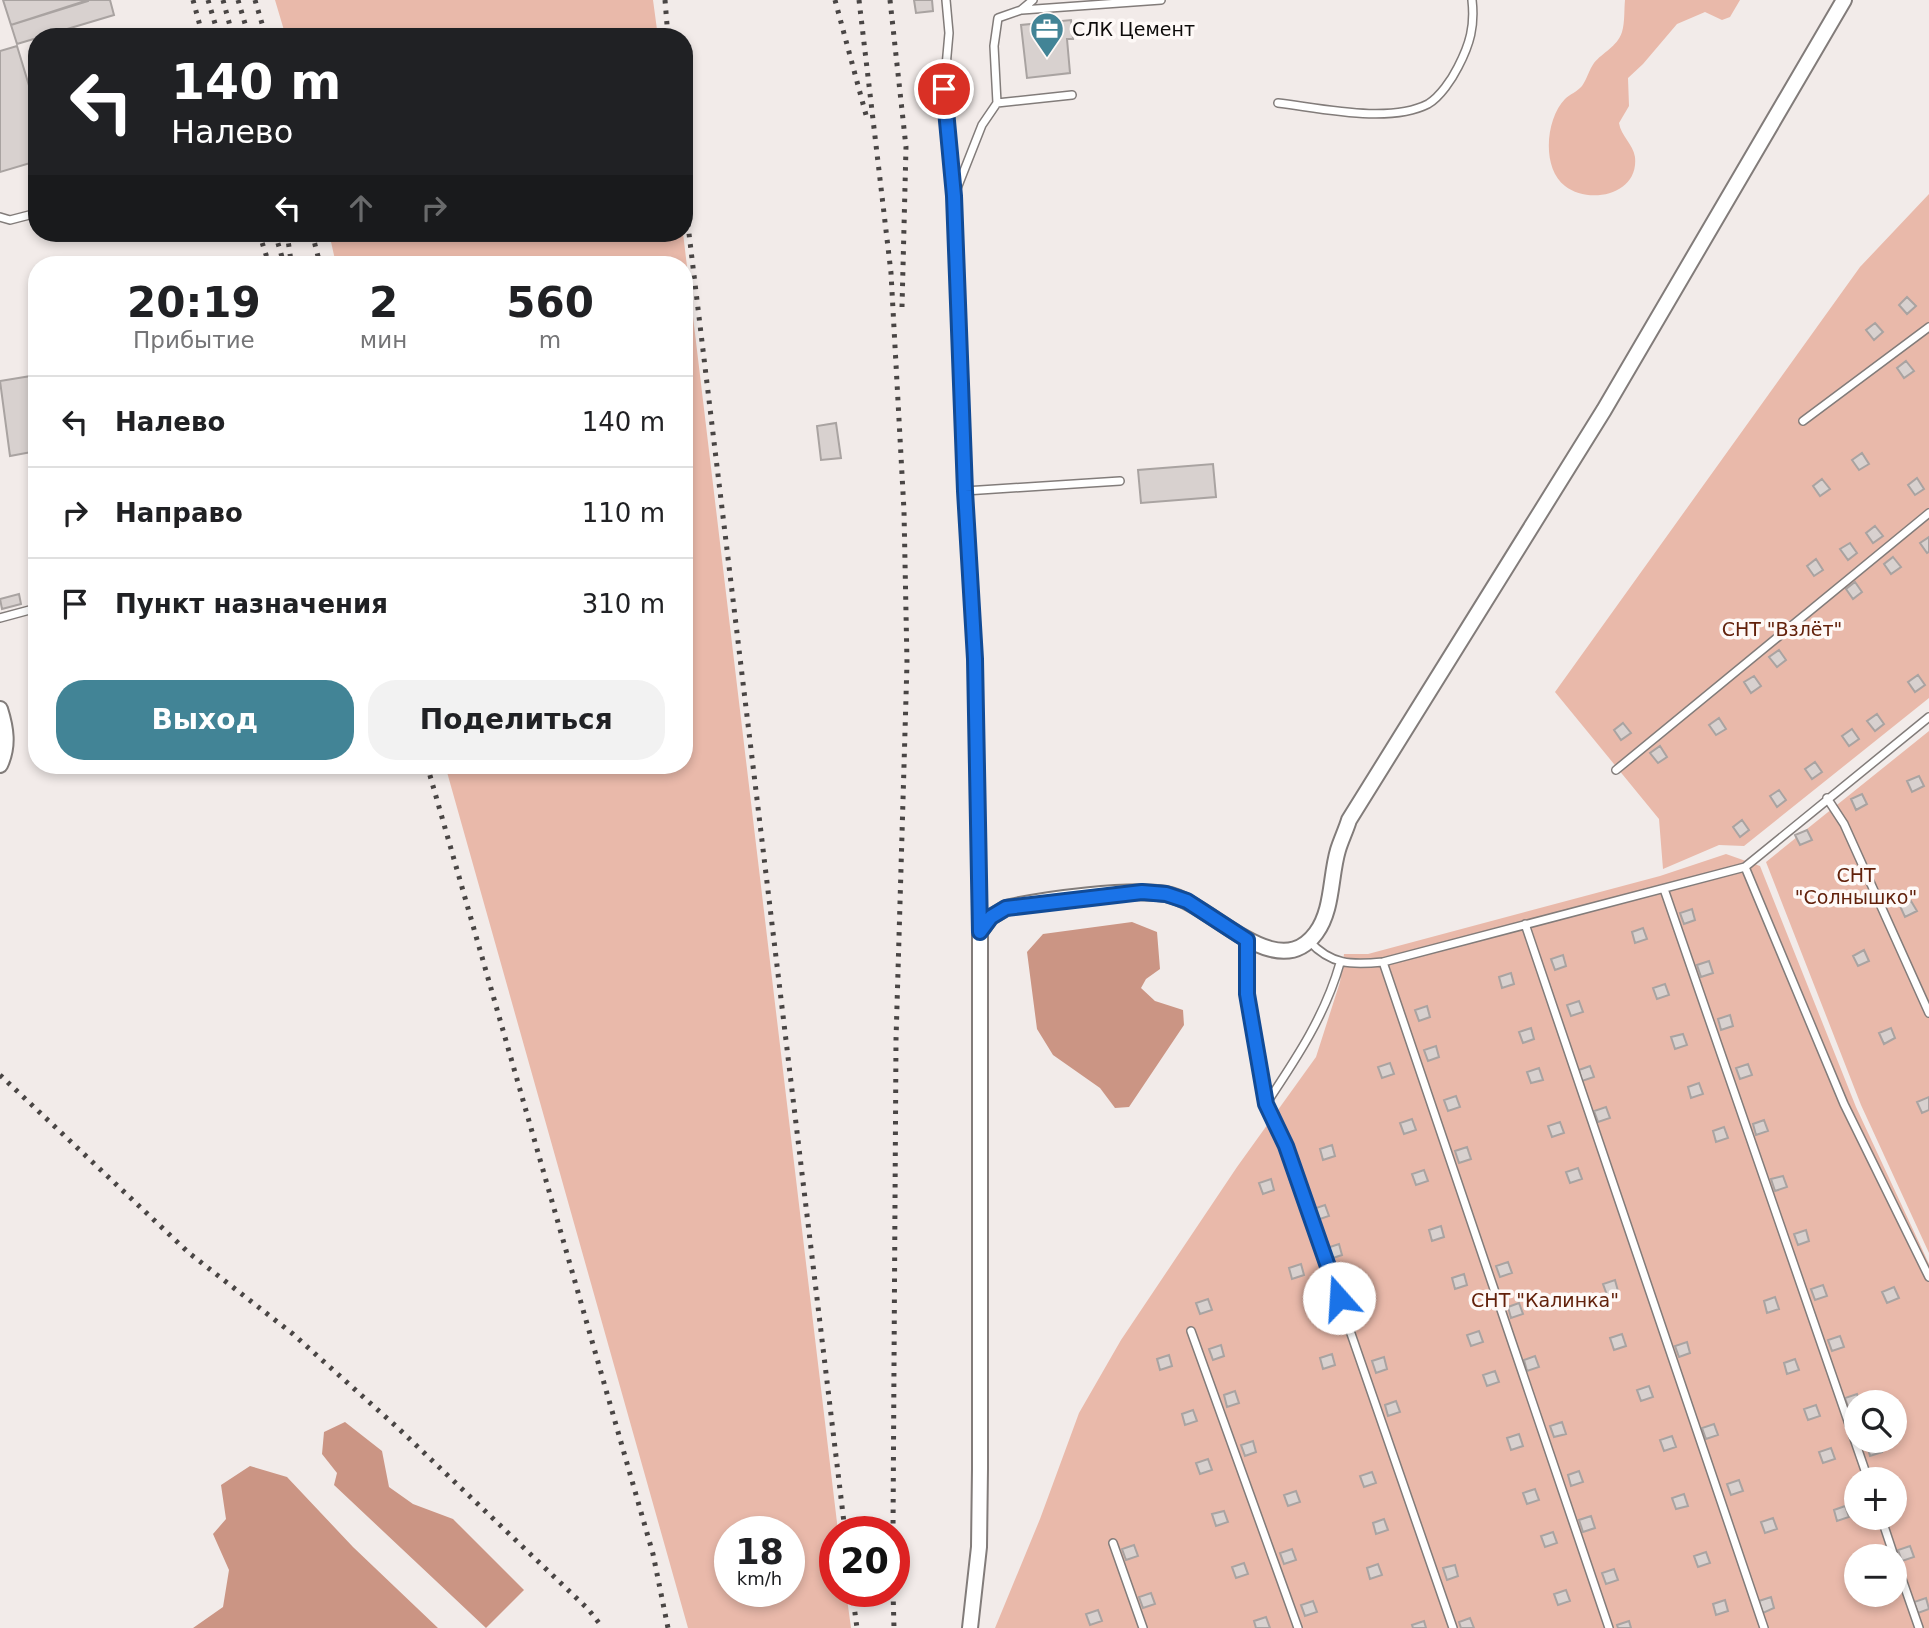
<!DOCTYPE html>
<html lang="ru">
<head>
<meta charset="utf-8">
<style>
	:root { --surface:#fff; --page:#f2f2f2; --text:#202124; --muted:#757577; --line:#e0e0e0; --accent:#428496 }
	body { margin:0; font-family:"DejaVu Sans",sans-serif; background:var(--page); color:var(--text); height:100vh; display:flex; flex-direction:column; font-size:26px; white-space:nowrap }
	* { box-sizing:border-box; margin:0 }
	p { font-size:23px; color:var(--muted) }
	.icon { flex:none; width:38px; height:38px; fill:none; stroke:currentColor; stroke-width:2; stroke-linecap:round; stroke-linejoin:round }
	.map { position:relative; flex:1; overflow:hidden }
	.details { position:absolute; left:28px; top:256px; width:665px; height:518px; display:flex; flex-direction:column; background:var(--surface); border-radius:28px; box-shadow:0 4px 10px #0003 }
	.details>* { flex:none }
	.hud { position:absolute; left:28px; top:28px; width:665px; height:214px; border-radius:28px; box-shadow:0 4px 10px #0003; background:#202124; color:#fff; overflow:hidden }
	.tools { position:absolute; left:1844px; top:1390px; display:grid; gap:14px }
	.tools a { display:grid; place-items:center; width:63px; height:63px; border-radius:50%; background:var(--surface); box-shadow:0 4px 10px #0003; font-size:35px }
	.speed { position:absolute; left:714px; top:1516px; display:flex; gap:14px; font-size:35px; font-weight:700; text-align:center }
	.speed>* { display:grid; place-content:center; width:91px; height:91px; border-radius:50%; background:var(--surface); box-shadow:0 4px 10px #0003; line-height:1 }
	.speed small { font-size:18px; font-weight:400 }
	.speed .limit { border:10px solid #d22; background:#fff; color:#111 }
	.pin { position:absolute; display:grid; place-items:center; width:60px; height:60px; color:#fff; margin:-30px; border:4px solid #fff; border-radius:50%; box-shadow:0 2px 7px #0007 }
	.me { position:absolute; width:77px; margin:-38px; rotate:341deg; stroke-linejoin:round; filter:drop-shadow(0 0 5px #0008) }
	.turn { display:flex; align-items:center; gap:24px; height:147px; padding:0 28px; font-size:32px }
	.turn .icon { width:91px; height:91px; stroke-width:2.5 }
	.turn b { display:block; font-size:49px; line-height:60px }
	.lanes { display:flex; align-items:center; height:66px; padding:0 28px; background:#0003; justify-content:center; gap:35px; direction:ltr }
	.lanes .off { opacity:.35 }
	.eta { display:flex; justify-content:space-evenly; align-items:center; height:119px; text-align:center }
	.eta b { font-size:42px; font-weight:600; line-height:49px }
	.cta { display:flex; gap:14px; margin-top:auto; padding:14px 28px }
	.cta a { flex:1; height:80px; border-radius:28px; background:var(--accent); color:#fff; font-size:28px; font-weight:600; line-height:80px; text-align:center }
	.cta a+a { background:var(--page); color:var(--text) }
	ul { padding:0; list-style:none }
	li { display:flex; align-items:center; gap:21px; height:91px; padding:0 28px; border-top:2px solid var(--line) }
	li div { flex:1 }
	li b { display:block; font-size:26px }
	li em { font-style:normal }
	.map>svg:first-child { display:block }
	.green { fill:#e9b9aa; fill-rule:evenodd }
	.water { fill:#cb9584 }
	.building { fill:#d8d1cf; stroke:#a9a3a1; stroke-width:2 }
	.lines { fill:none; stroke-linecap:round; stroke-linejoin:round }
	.lane-casing { stroke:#827c7a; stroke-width:10 }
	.street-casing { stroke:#827c7a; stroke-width:18 }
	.lane { stroke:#fff; stroke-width:7 }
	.street { stroke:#fff; stroke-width:14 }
	.rail { stroke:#494544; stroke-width:5; stroke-dasharray:3.5 7; stroke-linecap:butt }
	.route-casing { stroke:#114b97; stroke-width:18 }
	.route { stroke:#1a73e8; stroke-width:12 }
	.labels { text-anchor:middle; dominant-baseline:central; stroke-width:7; stroke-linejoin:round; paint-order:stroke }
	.poi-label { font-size:19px; fill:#0e0c0b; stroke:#fef9f7; text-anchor:start }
	.park-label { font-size:19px; fill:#62210b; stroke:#fef9f7 }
</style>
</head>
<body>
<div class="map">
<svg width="1929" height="1628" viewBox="0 0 1929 1628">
	<rect width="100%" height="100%" fill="#f2ebe9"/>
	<path class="green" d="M275,0h378l5,37h-372z
		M1625,0h115l-10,17 -8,3 -17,-8 -28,12 -34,40 -15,14 1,28 -10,17c2,13 14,21 16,34 4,38 -46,48 -70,29 -24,-18 -19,-68 0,-87 5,-5 12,-7 17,-13 5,-7 7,-16 12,-23 9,-11 23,-16 28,-31 3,-10 2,-22 3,-32z
		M1929,194v504l-185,148 -25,-1 -56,24 -4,-50 -104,-127 305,-425z
		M329,233h354l155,1298h-3v60h11l5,37h-163l-243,-863h239v-501h-348zM730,1531h59v60h-59z
		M1929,731v522l-68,-148 -95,-243z
		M1726,854l34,12 96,241 73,157v364h-934l45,-109 39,-106 42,-73 116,-173 79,-110 24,-75 4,-28h24l292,-78zM1857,1402h38v38h-38zM1857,1479h38v38h-38zM1857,1556h38v38h-38z"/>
	<path class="water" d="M1132,922l25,10 3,37 -14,10 -5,9 14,13 28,9 1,15 -55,82 -14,1 -15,-20 -47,-33 -16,-26 -10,-77 16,-18z
		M345,1422l37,29 7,36 24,17 40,15 71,71 -38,38 -152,-143 3,-12 -15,-19 2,-22z
		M250,1466l37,11 66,70 85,81h-245l30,-21 6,-37 -16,-36 13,-15 -5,-34z"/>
	<path class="building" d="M3,0h85v1l-77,24z
		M88,0h22l4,15 -97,29 -6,-19z
		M914,0h18l1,11 -17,2z
		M1071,20l2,19h-6l3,34 -43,5 -6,-53z
		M17,46l20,66v49l-37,11v-121z
		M1907,297l9,9 -9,8 -8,-9z
		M1875,323l8,9 -9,8 -8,-10z
		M1906,361l8,10 -10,7 -7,-10z
		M37,375v76l-27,5 -10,-75z
		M836,423l5,35 -20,2 -4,-34z
		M1862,453l7,11 -10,6 -7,-10z
		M1213,464l3,33 -75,6 -3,-33z
		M1917,478l7,11 -9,6 -7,-10z
		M1822,479l8,10 -10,7 -7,-10z
		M1875,526l8,10 -10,7 -7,-10z
		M1929,537v15l-2,1 -7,-10z
		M1850,543l7,10 -9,7 -8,-11z
		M1893,557l8,10 -10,7 -7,-10z
		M1816,559l7,11 -9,6 -7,-10z
		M1855,582l7,10 -9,7 -7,-10z
		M19,594l2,10 -19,5 -2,-10z
		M1779,650l7,10 -9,7 -8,-10z
		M1918,675l7,10 -10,7 -7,-10z
		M1754,676l7,10 -10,7 -7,-11z
		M1877,714l7,10 -9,7 -8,-10z
		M1719,718l7,11 -10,6 -7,-10z
		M1623,723l8,10 -10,7 -7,-10z
		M1852,729l7,10 -10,7 -7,-10z
		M1660,746l7,11 -9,6 -8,-10z
		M1815,762l7,10 -10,7 -7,-10z
		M1919,776l5,10 -12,6 -5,-11z
		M1779,790l7,10 -9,7 -7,-11z
		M1862,794l5,10 -11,6 -5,-11z
		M1742,820l7,10 -9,7 -7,-10z
		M1807,830l5,10 -12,5 -5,-10z
		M1911,901l6,10 -12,6 -5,-11z
		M1692,909l3,11 -11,4 -4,-11z
		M1643,928l4,11 -12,4 -3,-11z
		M1864,950l5,11 -11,5 -5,-10z
		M1563,955l3,11 -11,4 -4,-11z
		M1709,961l4,12 -12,4 -4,-12z
		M1511,973l3,11 -12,4 -3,-11z
		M1665,984l4,11 -12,4 -4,-11z
		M1579,1001l4,11 -12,4 -4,-11z
		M1427,1006l3,11 -11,4 -4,-11z
		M1730,1015l3,11 -12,4 -3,-11z
		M1531,1028l3,11 -11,4 -4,-11z
		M1891,1028l4,10 -11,6 -5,-11z
		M1683,1034l4,11 -12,4 -4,-12z
		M1436,1046l3,11 -11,4 -4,-11z
		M1390,1063l4,11 -12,4 -4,-11z
		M1748,1064l4,11 -12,4 -4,-11z
		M1590,1066l4,11 -12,4 -3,-11z
		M1539,1068l4,12 -12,3 -4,-11z
		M1699,1083l4,11 -12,4 -3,-11z
		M1456,1096l4,11 -12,4 -4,-11z
		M1929,1097v13l-7,3 -5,-11z
		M1606,1107l4,11 -12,4 -4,-11z
		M1412,1119l4,11 -12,4 -4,-11z
		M1764,1120l4,11 -12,4 -3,-11z
		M1560,1122l4,11 -12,4 -4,-11z
		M1724,1127l4,11 -12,4 -3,-11z
		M1332,1145l3,11 -12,4 -3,-11z
		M1467,1147l4,12 -12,4 -4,-12z
		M1578,1168l4,11 -12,4 -4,-11z
		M1424,1170l4,11 -12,4 -4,-11z
		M1783,1176l4,11 -12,4 -4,-12z
		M1271,1179l3,11 -11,4 -4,-11z
		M1325,1205l4,11 -12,4 -4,-11z
		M1441,1226l3,11 -12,4 -3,-11z
		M1806,1230l3,11 -11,4 -4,-11z
		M1339,1244l3,11 -12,4 -3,-11z
		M1508,1262l4,11 -12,4 -4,-11z
		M1301,1264l3,11 -12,4 -3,-11z
		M1464,1274l3,11 -12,4 -3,-11z
		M1615,1280l3,11 -11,4 -4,-11z
		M1823,1285l4,11 -12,4 -4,-11z
		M1894,1287l5,11 -12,5 -5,-11z
		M1362,1296l4,11 -12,4 -3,-12z
		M1775,1297l4,12 -12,4 -3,-12z
		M1208,1299l4,11 -12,4 -4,-11z
		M1519,1303l4,11 -12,4 -3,-11z
		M1479,1331l4,11 -12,4 -4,-11z
		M1622,1334l4,12 -12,4 -4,-12z
		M1840,1336l4,11 -12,4 -4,-11z
		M1687,1342l3,11 -11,4 -4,-11z
		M1221,1345l3,11 -11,4 -4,-11z
		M1332,1354l3,11 -12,4 -3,-11z
		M1169,1355l3,11 -12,4 -3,-11z
		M1535,1356l4,11 -12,4 -3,-11z
		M1384,1357l3,12 -11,4 -4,-12z
		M1795,1359l4,11 -12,4 -3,-11z
		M1495,1371l4,11 -12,4 -4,-11z
		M1649,1386l4,11 -12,4 -4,-11z
		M1235,1391l4,12 -12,4 -3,-12z
		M1857,1394l3,8 -11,7 -4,-11z
		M1396,1401l4,11 -12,4 -3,-11z
		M1816,1405l4,11 -12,4 -4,-11z
		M1193,1410l4,11 -12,4 -3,-11z
		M1562,1422l4,12 -12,3 -4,-11z
		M1714,1424l4,11 -12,4 -4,-11z
		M1519,1434l4,12 -12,4 -4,-12z
		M1672,1436l4,11 -12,4 -4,-11z
		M1253,1441l3,11 -11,4 -4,-11z
		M1879,1441l3,11 -12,4 -3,-11z
		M1831,1448l4,11 -12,4 -4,-11z
		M1208,1459l4,11 -12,4 -4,-11z
		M1579,1471l4,11 -12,4 -3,-11z
		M1372,1472l4,11 -12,4 -4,-11z
		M1739,1480l4,11 -12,4 -4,-11z
		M1535,1489l4,11 -12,4 -4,-11z
		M1296,1491l4,11 -12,4 -4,-11z
		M1684,1494l4,12 -12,3 -4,-11z
		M1845,1506l4,11 -12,4 -3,-11z
		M1224,1511l4,11 -12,4 -4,-12z
		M1591,1516l4,12 -12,4 -4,-12z
		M1773,1518l4,11 -12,4 -4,-11z
		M1384,1519l4,11 -12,4 -3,-11z
		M1553,1532l4,11 -12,4 -4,-11z
		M1134,1545l4,11 -12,4 -4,-11z
		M1910,1546l4,11 -12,4 -4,-11z
		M1292,1549l4,11 -12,4 -4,-11z
		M1706,1552l4,11 -12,4 -4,-11z
		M1857,1562v12l-6,2 -4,-11z
		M1244,1563l4,11 -12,4 -4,-11z
		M1378,1564l4,11 -12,4 -3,-11z
		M1455,1565l3,11 -11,4 -4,-12z
		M1614,1569l4,11 -12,4 -4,-11z
		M1566,1590l4,11 -12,4 -4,-11z
		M1151,1593l4,11 -12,4 -4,-11z
		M1771,1597l3,11 -11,5 -4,-12z
		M1926,1598l3,11 -11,4 -4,-11z
		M1725,1600l3,11 -12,4 -3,-11z
		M1313,1601l4,11 -12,4 -4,-11z
		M1098,1610l4,11 -12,4 -4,-11z
		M1266,1617l4,11h-14l-2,-7z
		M1470,1618l4,10h-13l-2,-6z
		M1424,1621l2,7h-13l-1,-3z
		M1629,1621l2,7h-13l-1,-3z"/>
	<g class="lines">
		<g class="lane-casing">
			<path id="lane" d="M946,0l3,33 -5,56 9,103
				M1022,10l139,-10
				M997,103l75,-8
				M1278,103c42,5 111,21 150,1 12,-7 24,-25 30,-37 12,-23 17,-41 14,-67
				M0,217l10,3 27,-7
				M1803,421l126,-94
				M965,491l155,-10
				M0,618l37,-10
				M1616,770l313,-257
				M1827,798l17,26 85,189
				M1745,867l99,237 85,173
				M1664,889l204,590
				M1525,924l239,704
				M980,928l-5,-269 -10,-168 -11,-295 28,-71 15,-22 -3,-57 4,-28 23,-8 12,-10
				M1247,940v54l10,72 9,38 20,42 167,482
				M1309,941c22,24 42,24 74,21l362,-95 184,-150
				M1383,962l226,666
				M1266,1104c30,-45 59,-88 74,-141
				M1191,1331l107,297
				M1881,1517l13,39
				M1113,1543l30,85
				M1895,1559l24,69"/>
		</g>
		<g class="street-casing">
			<path id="street" d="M0,709c6,19 9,37 0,56
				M970,1628l9,-81 1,-78v-537l11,-15 15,-9c38,-9 123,-20 160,-14 45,8 110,93 150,39 17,-23 14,-56 22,-83 3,-10 8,-20 11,-30l255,-410 240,-410"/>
		</g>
		<use href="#lane" class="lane"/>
		<use href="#street" class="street"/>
		<path class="rail" d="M193,0l10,37
			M208,0l11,37
			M223,0l10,37
			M238,0l11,37
			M255,0l11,37
			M665,0l3,37
			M835,0l31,115
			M859,0l32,273 13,238 3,152 -11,377 -3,491
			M890,0l16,147 -4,160
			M684,192l161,1339
			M259,233l10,31
			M275,233l9,31
			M287,233l4,28
			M312,233l8,31
			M427,765l226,789 15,74
			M0,1075l189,178 104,81 105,94 190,181 15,19
			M852,1591l5,37
			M893,1591l1,37"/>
	</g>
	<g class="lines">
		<g class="route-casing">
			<path id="route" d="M944,89l10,107 11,295 10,168 5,273 11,-15 15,-9 136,-16 24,2 21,7 60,39v54l19,110 20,42 53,152"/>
		</g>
		<use href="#route" class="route"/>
	</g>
	<defs>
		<g id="office-pin" transform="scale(1.75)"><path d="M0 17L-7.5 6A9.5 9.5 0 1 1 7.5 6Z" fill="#428496" stroke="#fef9f7"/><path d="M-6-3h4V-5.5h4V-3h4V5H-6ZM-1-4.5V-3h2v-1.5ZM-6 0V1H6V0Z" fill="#fff"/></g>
	</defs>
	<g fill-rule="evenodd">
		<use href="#office-pin" x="1047" y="29"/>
	</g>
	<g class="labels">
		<g class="poi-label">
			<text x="1072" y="29">СЛК Цемент</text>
		</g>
		<g class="park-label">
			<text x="1782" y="629">СНТ "Взлёт"</text>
			<text x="1856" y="875">СНТ<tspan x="1856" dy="22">"Солнышко"</tspan></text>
			<text x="1545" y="1300">СНТ "Калинка"</text>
		</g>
	</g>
</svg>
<div class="tools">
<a><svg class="icon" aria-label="search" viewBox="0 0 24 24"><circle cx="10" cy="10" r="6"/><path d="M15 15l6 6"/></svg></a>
<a>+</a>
<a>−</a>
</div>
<div class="speed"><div>18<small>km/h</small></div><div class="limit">20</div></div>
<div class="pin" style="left:944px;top:89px;background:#d93025"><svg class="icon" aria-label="arrive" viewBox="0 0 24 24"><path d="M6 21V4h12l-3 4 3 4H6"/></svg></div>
<svg class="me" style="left:1339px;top:1298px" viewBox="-20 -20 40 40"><circle r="19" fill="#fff"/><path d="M0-13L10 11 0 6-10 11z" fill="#1a73e8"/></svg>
<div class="hud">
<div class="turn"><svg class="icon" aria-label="left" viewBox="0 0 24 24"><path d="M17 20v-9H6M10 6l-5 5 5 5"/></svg><div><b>140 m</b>Налево</div></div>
<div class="lanes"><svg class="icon" aria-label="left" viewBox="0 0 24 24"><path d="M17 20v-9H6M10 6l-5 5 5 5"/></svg><svg class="icon off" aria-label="ahead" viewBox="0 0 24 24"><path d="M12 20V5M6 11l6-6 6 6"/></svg><svg class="icon off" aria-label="right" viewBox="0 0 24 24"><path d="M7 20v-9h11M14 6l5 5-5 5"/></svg></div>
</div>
<section class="details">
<div class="eta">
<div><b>20:19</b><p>Прибытие</p></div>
<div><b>2</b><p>мин</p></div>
<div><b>560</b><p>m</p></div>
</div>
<ul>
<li><svg class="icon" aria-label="left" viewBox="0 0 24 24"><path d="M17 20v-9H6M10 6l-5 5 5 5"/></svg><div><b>Налево</b></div><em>140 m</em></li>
<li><svg class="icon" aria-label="right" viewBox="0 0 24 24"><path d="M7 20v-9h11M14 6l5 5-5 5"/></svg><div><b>Направо</b></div><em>110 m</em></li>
<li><svg class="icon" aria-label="arrive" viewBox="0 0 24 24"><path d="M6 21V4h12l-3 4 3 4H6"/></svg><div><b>Пункт назначения</b></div><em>310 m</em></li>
</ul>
<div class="cta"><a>Выход</a><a>Поделиться</a></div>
</section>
</div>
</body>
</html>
